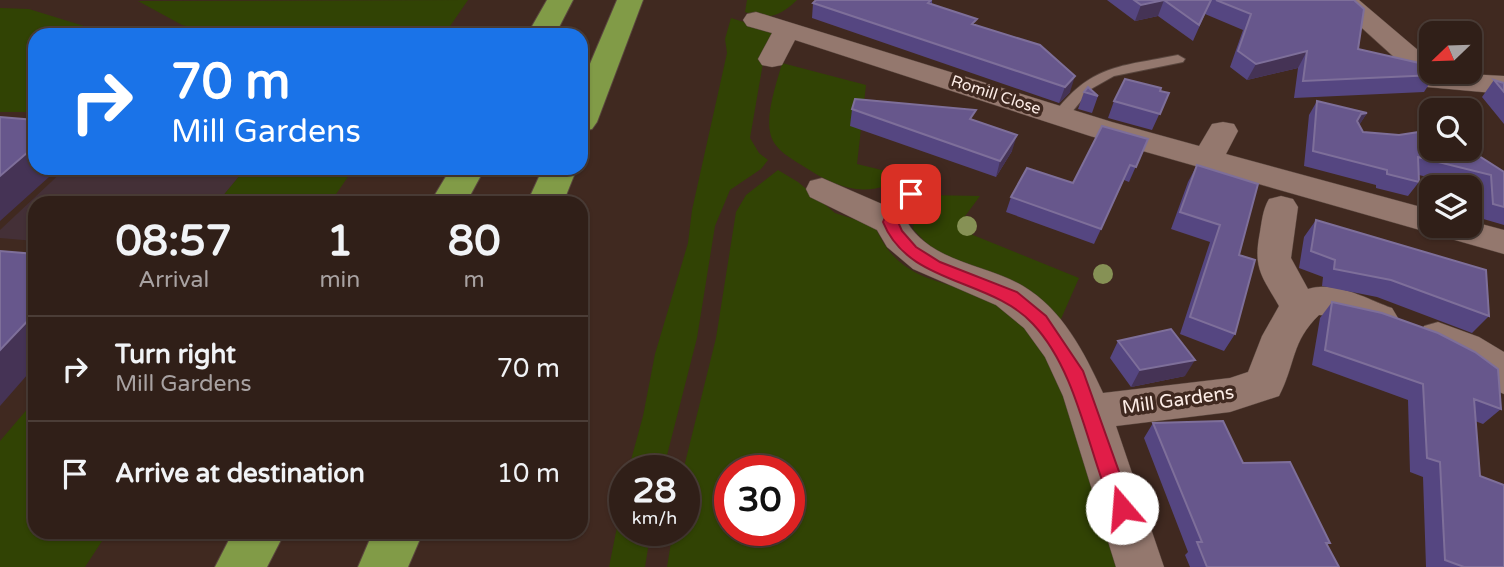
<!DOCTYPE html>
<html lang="en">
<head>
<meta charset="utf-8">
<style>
	:root { --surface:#301f18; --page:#3c2c25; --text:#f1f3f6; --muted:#a8a2a2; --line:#4b3d37 }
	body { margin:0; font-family:"Varela Round",sans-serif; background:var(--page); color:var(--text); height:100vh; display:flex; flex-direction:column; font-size:26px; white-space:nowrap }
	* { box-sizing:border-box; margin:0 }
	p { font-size:23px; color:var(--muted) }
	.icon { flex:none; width:38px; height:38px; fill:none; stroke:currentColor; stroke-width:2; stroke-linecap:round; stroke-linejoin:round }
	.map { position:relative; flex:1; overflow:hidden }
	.side { position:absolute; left:28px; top:196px; width:560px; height:343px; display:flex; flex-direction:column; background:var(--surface); border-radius:21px; box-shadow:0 2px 5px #0004,0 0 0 2px var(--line) }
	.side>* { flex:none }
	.guide { position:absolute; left:28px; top:28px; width:560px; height:147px; border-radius:21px; box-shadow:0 2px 5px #0004,0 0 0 2px var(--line); background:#1a73e8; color:#fff; overflow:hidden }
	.needle { width:46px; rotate:247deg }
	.fabs { position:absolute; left:1419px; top:21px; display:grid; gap:14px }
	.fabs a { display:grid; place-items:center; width:63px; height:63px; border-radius:14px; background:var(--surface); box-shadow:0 2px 5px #0004,0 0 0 2px var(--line); font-size:35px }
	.speed { position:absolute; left:609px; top:455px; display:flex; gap:14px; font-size:35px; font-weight:700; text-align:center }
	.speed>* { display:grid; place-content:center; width:91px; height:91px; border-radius:50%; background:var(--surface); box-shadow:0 2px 5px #0004,0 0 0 2px var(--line); line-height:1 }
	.speed small { font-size:18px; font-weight:400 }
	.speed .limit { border:10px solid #d22; background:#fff; color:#111 }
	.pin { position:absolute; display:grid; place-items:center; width:60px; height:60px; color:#fff; margin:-30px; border-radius:14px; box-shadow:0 4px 10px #0006 }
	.me { position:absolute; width:77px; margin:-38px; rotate:342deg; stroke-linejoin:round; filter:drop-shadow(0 0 5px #0008) }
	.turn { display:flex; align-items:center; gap:24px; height:147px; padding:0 28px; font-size:32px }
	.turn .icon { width:91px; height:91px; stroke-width:2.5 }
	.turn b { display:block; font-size:49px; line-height:60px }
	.eta { display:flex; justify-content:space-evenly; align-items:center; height:119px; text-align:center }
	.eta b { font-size:42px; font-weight:800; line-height:49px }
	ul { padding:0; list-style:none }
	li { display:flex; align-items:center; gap:21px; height:105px; padding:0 28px; border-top:2px solid var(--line) }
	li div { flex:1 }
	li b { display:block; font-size:26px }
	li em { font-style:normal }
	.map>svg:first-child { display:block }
	.industrial { fill:#443037 }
	.green { fill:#314304; fill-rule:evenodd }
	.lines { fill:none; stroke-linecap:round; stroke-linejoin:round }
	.lane-casing { stroke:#59463e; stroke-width:2 }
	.street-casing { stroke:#59463e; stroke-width:1 }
	.highway-casing { stroke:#59463e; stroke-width:2 }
	.lane { fill:#94786e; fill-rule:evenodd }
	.street { fill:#94786e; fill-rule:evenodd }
	.highway { fill:#819b47; fill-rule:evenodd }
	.tree { fill:#869155 }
	.wall { fill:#554681 }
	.shaded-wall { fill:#453355 }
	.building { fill:#67578c; stroke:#7e6f9a; stroke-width:2 }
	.route { fill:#e11d48; stroke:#92132f; stroke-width:2 }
	.labels { text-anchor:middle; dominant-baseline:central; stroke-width:7; stroke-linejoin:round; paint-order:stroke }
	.far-street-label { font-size:16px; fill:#fcece6; stroke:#402920 }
	.street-label { font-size:19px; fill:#fcece6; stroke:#402920 }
</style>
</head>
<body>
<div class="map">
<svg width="1504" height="567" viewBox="0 0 1504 567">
	<rect width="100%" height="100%" fill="#402920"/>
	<path class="industrial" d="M66,168h180l-29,35h-182v38l-35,-3v-8z"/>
	<path class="green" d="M468,0l-24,35h-240l3,-4 -25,-6 -44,-24z
		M747,0h50c-18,17 -28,20 -52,12z
		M0,8l29,1 84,26h-78v77h-35z
		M731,18l39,12 4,5 -11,28 -13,75 9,15 9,7 -7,9 -31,21 -15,36 -18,112 -34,133h-35l15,-55 12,-62 33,-111 4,-33 35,-157 -2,-14z
		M782,63l84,22 -9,79 45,11 -11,3 -3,7c-32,12 -59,-2 -85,-19 -14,-9 -30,-17 -33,-34 -4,-20 7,-50 12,-69z
		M246,168h108l-24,35h-113z
		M778,170l20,12 37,31 40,13c27,67 86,50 135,84 59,41 88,189 107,257h-450l6,-37h11l-1,-59 33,-133 20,-126 10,-17zM730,471h59v59h-59z
		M926,195l54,1 -20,27 13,12 106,43 -22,50 -126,-80 -18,-19c1,-14 4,-22 13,-34z
		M35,400v132h73l-23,35h-85v-126z
		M625,487v43h26l-6,37h-36z"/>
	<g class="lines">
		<g class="lane-casing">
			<path id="lane" d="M1178,55l7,4 -2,3 -69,14 -23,13 -25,30 -6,2 -8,-5c39,-52 67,-49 126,-61z"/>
		</g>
		<g class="street-casing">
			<path id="street" d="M1331,0h28l73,62v10l72,4v18l-77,-7z
				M756,12l356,110 87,24 13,-22 11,-2 11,2 4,7 -12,23 206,56v16h38v-5l34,9v24l-414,-118 -295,-96 -13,25 -10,2 -10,-2 -4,-6 14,-26 -25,-7 -4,-6 4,-6z
				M822,178l60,26c13,-14 21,-23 41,-18l5,8 -21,28c25,41 79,42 116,64 40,24 61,66 80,107l127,-15 18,-6 14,-36 17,-30c-18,-31 -26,-38 -19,-74 2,-12 3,-23 9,-33l12,-3 12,3 5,8 -7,51 17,31c27,-9 59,10 84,19l6,10 -6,10c-26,9 -47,-13 -73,-13 -28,27 -23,48 -40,81l-49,16 -114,14 48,141h-48l-53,-171 -18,-39 -21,-29 -28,-23 -83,-36 -26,-22 -10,-17 -67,-33 -4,-8 4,-8z
				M1438,322l41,15 25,15v42c-18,-6 -28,-21 -45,-31 -15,-9 -32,-10 -40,-26l5,-11z"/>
		</g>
		<g class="highway-casing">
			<path id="highway" d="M547,0h26l-18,35h-28z
				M617,0h26l-46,122 -5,7 -11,2v-46z
				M451,168h34l-19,35h-36z
				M543,168h34l-14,35h-36z
				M233,532h52l-18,35h-52z
				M373,532h50l-15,35h-50z"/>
		</g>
		<use href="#lane" class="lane"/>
		<use href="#street" class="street"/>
		<use href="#highway" class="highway"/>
	</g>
	<g class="tree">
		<circle cx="967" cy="226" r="10"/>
		<circle cx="1103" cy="274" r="10"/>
	</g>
	<path class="wall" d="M816,0h116v4l44,21 64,20 30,47 -11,11 -247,-85 1,-15z
		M1107,0h247l4,49 77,26 -11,17 -130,6 4,-30 -51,12 -17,-13 13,-37 -38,-16 -12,27 -35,-25 -23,5z
		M1494,80l10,3v41l-22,-27z
		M1160,91l9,2 -17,37 -44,-12 6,-17z
		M1084,92l14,4 -6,17 -14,-4z
		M1317,101l50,12 -8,12 4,7 141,40v53l-24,-7 -1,-28 -60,-15v7l-11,14 -32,-8v-3l-72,-19 5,-51z
		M852,109l121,11 39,31 -16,26 -146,-51z
		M1148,139l-19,43 -5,-2 -30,64 -88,-32 5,-15 62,-14z
		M1197,165l42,90 -4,79 -11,17 -44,-17 30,-92 -39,-13 17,-47z
		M1316,220l173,96 -17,17 -95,-36 -55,-11 1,-9 -24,-9 5,-31z
		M1332,302l169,107 -18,15 -8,-3 5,55 24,91h-78l-3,-90 -13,-5 -2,-72 -96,-35 8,-47z
		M1118,341l67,35 -54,11 -21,-29z
		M1153,423l90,40 87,80 -3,2 12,22h-149l-5,-12 3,-3 -44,-114z"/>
	<path class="shaded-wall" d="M1164,0l-6,16 -23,5 6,-16z
		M1307,51l-9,17 -51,12 9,-16z
		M1075,76l-5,16 -11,11 6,-16z
		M1367,113l-9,14 -6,2 9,-15z
		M1017,135l-5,16 -16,26 4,-16z
		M35,146v22h24l-59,53v-45z
		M35,313v53l-35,40v-56z
		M1195,360l-10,16 -54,11 9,-17z"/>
	<path class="building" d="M816,0h115l-3,3 49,16 -5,5 68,21 35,31 -10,11 -252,-84z
		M1134,0h30l-23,5z
		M1164,0h47l-12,25z
		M1216,0h138l10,9 -6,40 70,16 4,3v4h4l-1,3 -132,6 4,-30 -51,13 -18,-13 13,-37z
		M1125,79l36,9 -1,3 9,2 -9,21 -46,-13z
		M1494,80l10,3v9z
		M1088,87l10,9 -14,-4z
		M855,99l121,11 -6,9 47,16 -17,26 -148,-52z
		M1317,101l50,12 -6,1 -4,7 6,11 36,3 33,-5v19h36l36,23v35l-11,-3 -2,-29 -73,-18 1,25 -32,-8v-4l-74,-19z
		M0,117l35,3v26l-35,30z
		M1102,126l46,13 -12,28 -6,-2 -29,64 -90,-32 16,-29 46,15z
		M1197,165l61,19 -19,71 16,5 -20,74 -45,-17 30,-92 -40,-13z
		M1316,220l170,50 3,46 -98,-36 -57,-11 1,-9 -24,-9z
		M0,251l35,3v59l-35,37z
		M1332,302l50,11 56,20 37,19 23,17 3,40 -27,-10 6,77 24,9v82h-40l-19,-7 -5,-98 -13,-4 -4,-74 -98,-34z
		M1171,329l24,31 -55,10 -22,-29z
		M1223,421l20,42 47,-1 40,81h-4l13,24h-132l-10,-25h5l-49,-119z"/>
	<path class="route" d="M911,189l7,5 -18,20 -2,8 4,9 14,16 24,15 77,30 29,24 37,55 49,137 -3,6 -7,3 -7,-3c-27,-59 -36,-141 -82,-190 -42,-46 -125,-39 -150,-102 5,-13 15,-28 28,-33z"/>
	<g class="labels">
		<g class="far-street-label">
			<text transform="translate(996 95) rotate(18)">Romill Close</text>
		</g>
		<g class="street-label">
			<text transform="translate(1178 400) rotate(-8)">Mill Gardens</text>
		</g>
	</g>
</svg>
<div class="fabs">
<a><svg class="needle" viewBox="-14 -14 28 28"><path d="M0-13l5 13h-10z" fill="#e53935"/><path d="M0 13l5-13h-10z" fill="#a8a2a2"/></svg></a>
<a><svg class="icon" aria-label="search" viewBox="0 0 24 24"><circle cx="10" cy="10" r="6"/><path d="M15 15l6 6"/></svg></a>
<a><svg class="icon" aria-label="layers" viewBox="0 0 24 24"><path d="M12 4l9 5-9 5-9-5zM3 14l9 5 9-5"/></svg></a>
</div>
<div class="speed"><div>28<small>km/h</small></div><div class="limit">30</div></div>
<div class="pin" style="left:911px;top:194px;background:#d93025"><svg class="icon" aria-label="arrive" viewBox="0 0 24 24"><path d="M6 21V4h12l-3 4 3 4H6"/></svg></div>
<svg class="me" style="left:1122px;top:508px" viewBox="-20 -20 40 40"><circle r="19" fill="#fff"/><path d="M0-13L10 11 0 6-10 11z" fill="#e11d48"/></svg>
<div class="guide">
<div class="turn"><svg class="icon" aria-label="right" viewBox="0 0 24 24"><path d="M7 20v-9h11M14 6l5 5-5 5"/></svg><div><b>70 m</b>Mill Gardens</div></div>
</div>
<section class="side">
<div class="eta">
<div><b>08:57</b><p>Arrival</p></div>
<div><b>1</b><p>min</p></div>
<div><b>80</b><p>m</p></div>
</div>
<ul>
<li><svg class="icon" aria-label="right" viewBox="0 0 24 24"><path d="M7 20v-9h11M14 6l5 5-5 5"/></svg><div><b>Turn right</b><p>Mill Gardens</p></div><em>70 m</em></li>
<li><svg class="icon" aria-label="arrive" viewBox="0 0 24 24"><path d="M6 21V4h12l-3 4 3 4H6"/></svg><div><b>Arrive at destination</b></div><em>10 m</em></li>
</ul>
</section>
</div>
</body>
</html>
